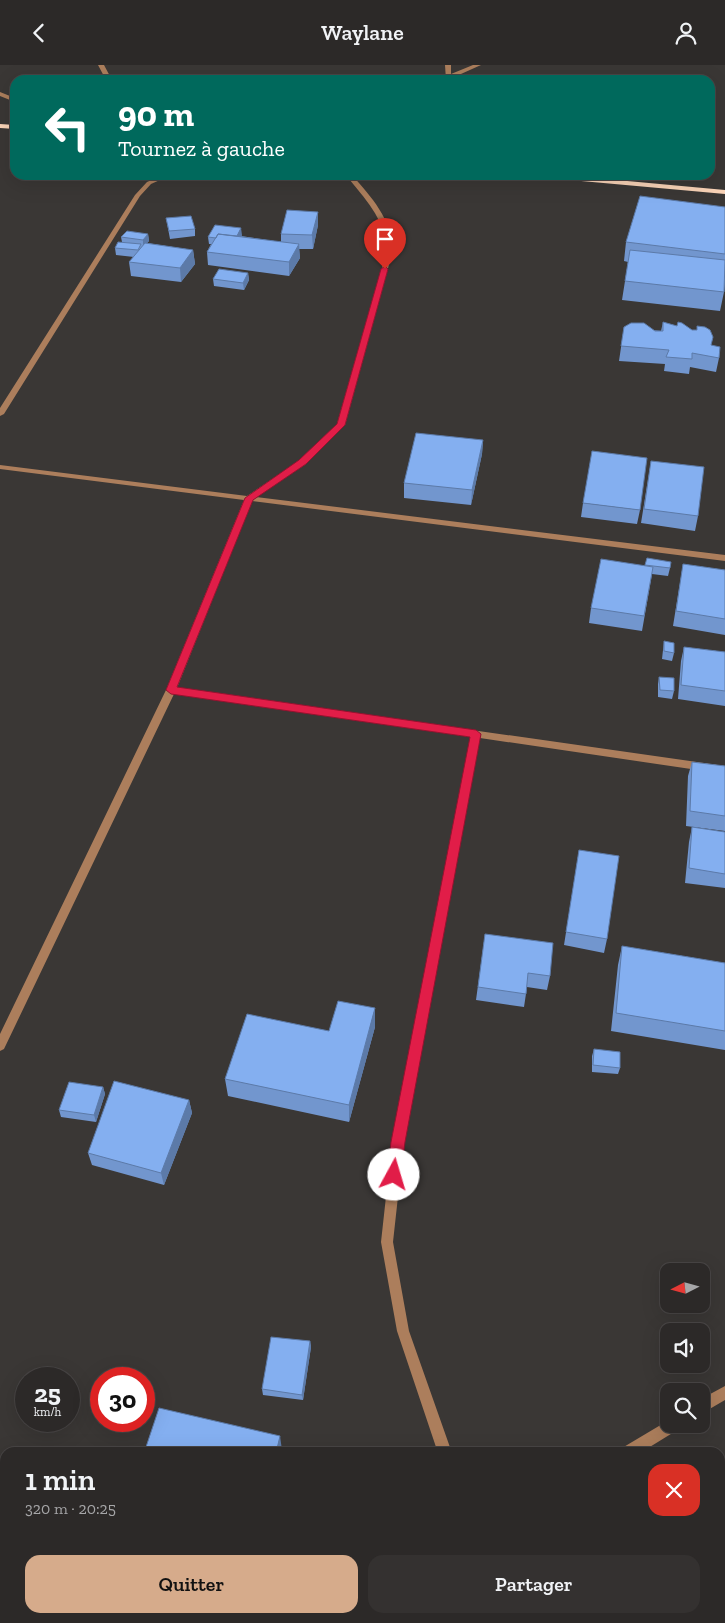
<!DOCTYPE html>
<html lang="fr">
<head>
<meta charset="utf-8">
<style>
	:root { --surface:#2c2928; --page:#343130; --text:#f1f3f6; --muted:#a6a6a8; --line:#484545; --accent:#d6ab8b }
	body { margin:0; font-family:"Zilla Slab",serif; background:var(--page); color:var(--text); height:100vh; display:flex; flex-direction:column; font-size:19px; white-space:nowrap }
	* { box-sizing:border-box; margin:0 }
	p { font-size:16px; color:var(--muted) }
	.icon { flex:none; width:28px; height:28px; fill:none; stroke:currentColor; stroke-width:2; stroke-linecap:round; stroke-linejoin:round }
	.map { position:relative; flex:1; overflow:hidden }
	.details { position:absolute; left:0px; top:1382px; width:725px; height:176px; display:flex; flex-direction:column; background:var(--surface); border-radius:15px 15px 0 0; box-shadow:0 5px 20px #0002,0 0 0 1px var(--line) }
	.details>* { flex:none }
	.hud { position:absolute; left:10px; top:10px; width:705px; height:105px; border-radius:15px; box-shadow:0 5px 20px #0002,0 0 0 1px var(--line); background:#00695c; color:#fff; overflow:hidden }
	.needle { width:32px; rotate:264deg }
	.buttons { position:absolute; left:660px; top:1198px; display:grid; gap:10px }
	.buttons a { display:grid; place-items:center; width:50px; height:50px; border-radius:10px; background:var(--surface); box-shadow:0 5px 20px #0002,0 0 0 1px var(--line); font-size:25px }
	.speed { position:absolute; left:15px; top:1302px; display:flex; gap:10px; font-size:25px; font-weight:700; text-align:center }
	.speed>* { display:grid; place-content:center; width:65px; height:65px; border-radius:50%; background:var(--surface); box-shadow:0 5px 20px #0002,0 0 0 1px var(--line); line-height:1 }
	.speed small { font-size:12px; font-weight:400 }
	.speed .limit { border:8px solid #d22; background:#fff; color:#111 }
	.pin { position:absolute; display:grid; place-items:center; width:42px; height:42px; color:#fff; margin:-51px -21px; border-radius:50% 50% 50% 0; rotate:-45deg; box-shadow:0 0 5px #0007 }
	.pin .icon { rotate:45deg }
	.me { position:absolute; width:55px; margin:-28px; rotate:6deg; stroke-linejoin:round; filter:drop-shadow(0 0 4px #0008) }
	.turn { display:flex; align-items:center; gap:18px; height:105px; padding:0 25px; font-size:22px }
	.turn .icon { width:65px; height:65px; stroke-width:2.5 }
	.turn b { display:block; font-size:35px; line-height:42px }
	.round { display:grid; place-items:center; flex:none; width:52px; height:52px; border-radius:15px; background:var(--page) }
	.headline { display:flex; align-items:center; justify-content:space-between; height:85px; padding:0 25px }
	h1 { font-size:30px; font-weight:600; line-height:38px }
	.primary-button { display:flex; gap:10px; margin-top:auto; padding:10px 25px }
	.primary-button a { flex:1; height:58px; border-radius:15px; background:var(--accent); color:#111; font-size:20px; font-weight:600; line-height:58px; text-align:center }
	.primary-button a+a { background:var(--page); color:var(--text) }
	header { display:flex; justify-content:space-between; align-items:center; height:65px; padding:0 25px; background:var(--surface); font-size:22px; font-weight:600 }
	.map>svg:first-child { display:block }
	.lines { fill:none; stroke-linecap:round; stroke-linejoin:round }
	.minor { fill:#ac7e5c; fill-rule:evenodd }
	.primary { fill:#f9d3b7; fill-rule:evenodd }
	.wall { fill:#7296ce }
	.shaded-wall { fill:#5c7aa8 }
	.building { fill:#84aff0; stroke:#5c7aa8 }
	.route { fill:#e11d48; stroke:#92132f }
</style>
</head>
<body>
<header><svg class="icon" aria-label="back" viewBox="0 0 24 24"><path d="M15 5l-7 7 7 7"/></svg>Waylane<svg class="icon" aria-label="person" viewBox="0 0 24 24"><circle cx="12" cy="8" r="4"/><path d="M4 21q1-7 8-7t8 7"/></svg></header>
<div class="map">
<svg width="725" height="1558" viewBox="0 0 725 1558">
	<rect width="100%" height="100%" fill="#3a3735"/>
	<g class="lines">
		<path class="minor" d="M98,0h6l8,15h-6z
			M445,0h6v9l22,-9h8l-29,13v2h-6z
			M0,27l15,6v4l-15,-6z
			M163,110h8l-20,9 -11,12 -136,218 -4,2v-8l135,-213 12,-13z
			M346,110h6c21,24 38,42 41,75l-48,175 -39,39 -50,33 469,58v6l-473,-60 -75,187 548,78v8l-245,-36 -76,404 -11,100 16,89 43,122h-14l-41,-122 -16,-89 11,-100 79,-405 -297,-43 -170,355 -4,2v-17l166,-344 78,-190 -244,-31v-4l247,31 53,-36 37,-36 50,-174c-4,-35 -21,-49 -41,-75z
			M725,1321v14l-24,14v-15z
			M669,1355v4h12l-2,5 -39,24h-20l2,-5z
			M424,1554h15l-1,4h-16z"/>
		<path class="primary" d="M0,59l15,1v4l-15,-1z
			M533,110h29l163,15v4l-188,-17z"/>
	</g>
	<path class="wall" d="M725,142v73l-1,12 -4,19 -98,-11 6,-38 -4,-1 2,-19z
		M318,147v13l-5,24h-14l1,9 -11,18 -81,-11 -1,-13 4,-8h-2l-1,-7 34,-2 -1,1 40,6v-8z
		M166,153l29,11v7l-25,3z
		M148,169l1,7 -2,2 46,7 2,14 -14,18 -50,-6 -2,-14 5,-5 -18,-2 -1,-7 7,-6 -1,-5z
		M248,208l1,7 -5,10 -30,-4 -1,-7z
		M663,257l29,8h5v-4l16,11 -2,8 8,13 -3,14 -26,-5 -1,7 -25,-3 1,-7 -46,-3 5,-34 37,4z
		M483,375l-1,14 -11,51 -67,-7v-15z
		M651,396l47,55 -3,15 -54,-8z
		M583,438l57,7 -3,14 -56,-7z
		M647,493l23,10 -2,8 -16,-2 -10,57 -53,-8 2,-15 54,-42z
		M683,499l42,6v65l-52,-9z
		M664,576l10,12 -2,8 -10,-2z
		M684,582l41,5v54l-47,-7 3,-38z
		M659,612l15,14 -2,8 -14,-2v-13z
		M692,697l33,4v65l-39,-5 2,-50z
		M692,762l33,5v56l-40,-5 4,-41z
		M579,785l28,89 -3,14 -40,-8z
		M485,869l65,42 -3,14 -20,-3 -3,20 -48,-7z
		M622,881l103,17v87l-114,-19 7,-66z
		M375,962l-26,95 -121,-26 -3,-17 104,-48z
		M594,984l26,19 -2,6 -26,-2v-16z
		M103,1022l2,7 -9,28 -35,-5 -2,-7z
		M189,1035l3,13 -28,72 -72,-20 -4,-12z
		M310,1276l1,6 -8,53 -40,-5 -1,-6z
		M0,1430l5,2v62l-5,-1z
		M585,1554h77v4h-77z"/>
	<path class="shaded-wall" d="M318,147v13l-5,24 -1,-14z
		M241,163l1,7 -6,12 -1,-7z
		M148,169l1,7 -6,7v-8z
		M299,179l1,14 -11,18v-14z
		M193,185l2,14 -14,18 -1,-14z
		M248,208l1,7 -5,10 -1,-7z
		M483,375l-1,14 -11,51 1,-15z
		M375,943v19l-26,95v-17z
		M103,1022l2,7 -9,28 -2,-7z
		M189,1035l3,13 -28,72 -3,-12z
		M310,1276l1,6 -8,53 -1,-5z
		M280,1371l2,14 -1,3h-5z
		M239,1554h5l-1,4h-5z"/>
	<path class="building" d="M640,131l85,11v47l-99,-12z
		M287,145l31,2 -6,23 -31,-1z
		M191,151l4,13 -26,2 -3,-13z
		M215,160l26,3 -4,8 -19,-2 -2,4 -8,-1z
		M127,166l21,3 -5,6 -22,-3z
		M218,169l81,10 -10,18 -82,-10z
		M118,177l23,2 -3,6 -23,-2z
		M145,178l48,7 -13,18 -51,-6z
		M630,185l95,10 -1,32 -99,-11z
		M219,204l29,4 -5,10 -30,-4z
		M663,257l14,4 1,-4 4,1 10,7h5v-4l8,1 5,3 3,7 -2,8 9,2 -1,11 -27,-5v6l-26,-2 3,-7 -48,-4 3,-19 7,-4h13l11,8h8z
		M416,368l67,7 -11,50 -68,-7z
		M592,386l55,7 -7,52 -57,-7z
		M651,396l53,6 -6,49 -54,-7z
		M647,493l24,4 -1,6 -25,-3z
		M601,494l52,8 -9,49 -53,-8z
		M683,499l42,6v49l-49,-8z
		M664,576l10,2v10l-10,-2z
		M684,582l41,5v39l-44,-6z
		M659,612l15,1v13l-14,-1z
		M692,697l33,4v50l-35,-5z
		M692,762l33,5v42l-36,-6z
		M579,785l40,6 -12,83 -41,-7z
		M485,869l68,9 -3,33 -22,-3 -2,21 -48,-7z
		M622,881l103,17v68l-109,-18z
		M338,936l37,7 -26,97 -124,-26 22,-65 82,17z
		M594,984l26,3v16l-27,-3z
		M114,1016l75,19 -28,73 -73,-20z
		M69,1017l34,5 -9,28 -35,-5z
		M271,1272l39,4 -8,54 -40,-6z
		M159,1343l121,28 -4,17h-132z
		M0,1430l5,2v55l-5,-1z
		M108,1554h131l-1,4h-131z
		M588,1554h74v4h-74z"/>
	<path class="route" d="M385,201l3,3 -43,156 -39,39 -53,36 -76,187 299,43 5,4 -76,408 -4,33 -2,5 -5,1 -5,-1 -2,-5 4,-33 79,-405 -299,-43 -5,-4 79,-192 54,-38 38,-36 44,-155z"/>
</svg>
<div class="buttons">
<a><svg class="needle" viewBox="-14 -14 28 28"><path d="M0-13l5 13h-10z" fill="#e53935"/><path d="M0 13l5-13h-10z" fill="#a6a6a8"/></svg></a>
<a><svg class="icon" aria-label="sound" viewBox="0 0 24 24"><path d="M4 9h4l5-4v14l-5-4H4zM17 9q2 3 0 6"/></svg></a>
<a><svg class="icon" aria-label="search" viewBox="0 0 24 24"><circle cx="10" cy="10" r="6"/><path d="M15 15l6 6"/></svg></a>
</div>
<div class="speed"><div>25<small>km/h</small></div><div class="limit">30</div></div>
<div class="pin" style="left:385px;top:204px;background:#d93025"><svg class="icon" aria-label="arrive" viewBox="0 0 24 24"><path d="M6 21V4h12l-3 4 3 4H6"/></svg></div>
<svg class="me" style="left:394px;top:1110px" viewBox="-20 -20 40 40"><circle r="19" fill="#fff"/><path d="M0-13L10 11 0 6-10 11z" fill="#e11d48"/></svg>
<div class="hud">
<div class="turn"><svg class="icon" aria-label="left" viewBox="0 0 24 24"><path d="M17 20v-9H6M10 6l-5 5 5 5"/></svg><div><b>90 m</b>Tournez à gauche</div></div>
</div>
<section class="details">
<div class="headline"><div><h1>1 min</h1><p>320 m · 20:25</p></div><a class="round" style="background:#d93025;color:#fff"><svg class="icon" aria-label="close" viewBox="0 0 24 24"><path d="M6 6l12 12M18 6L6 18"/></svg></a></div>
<div class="primary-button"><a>Quitter</a><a>Partager</a></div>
</section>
</div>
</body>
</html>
